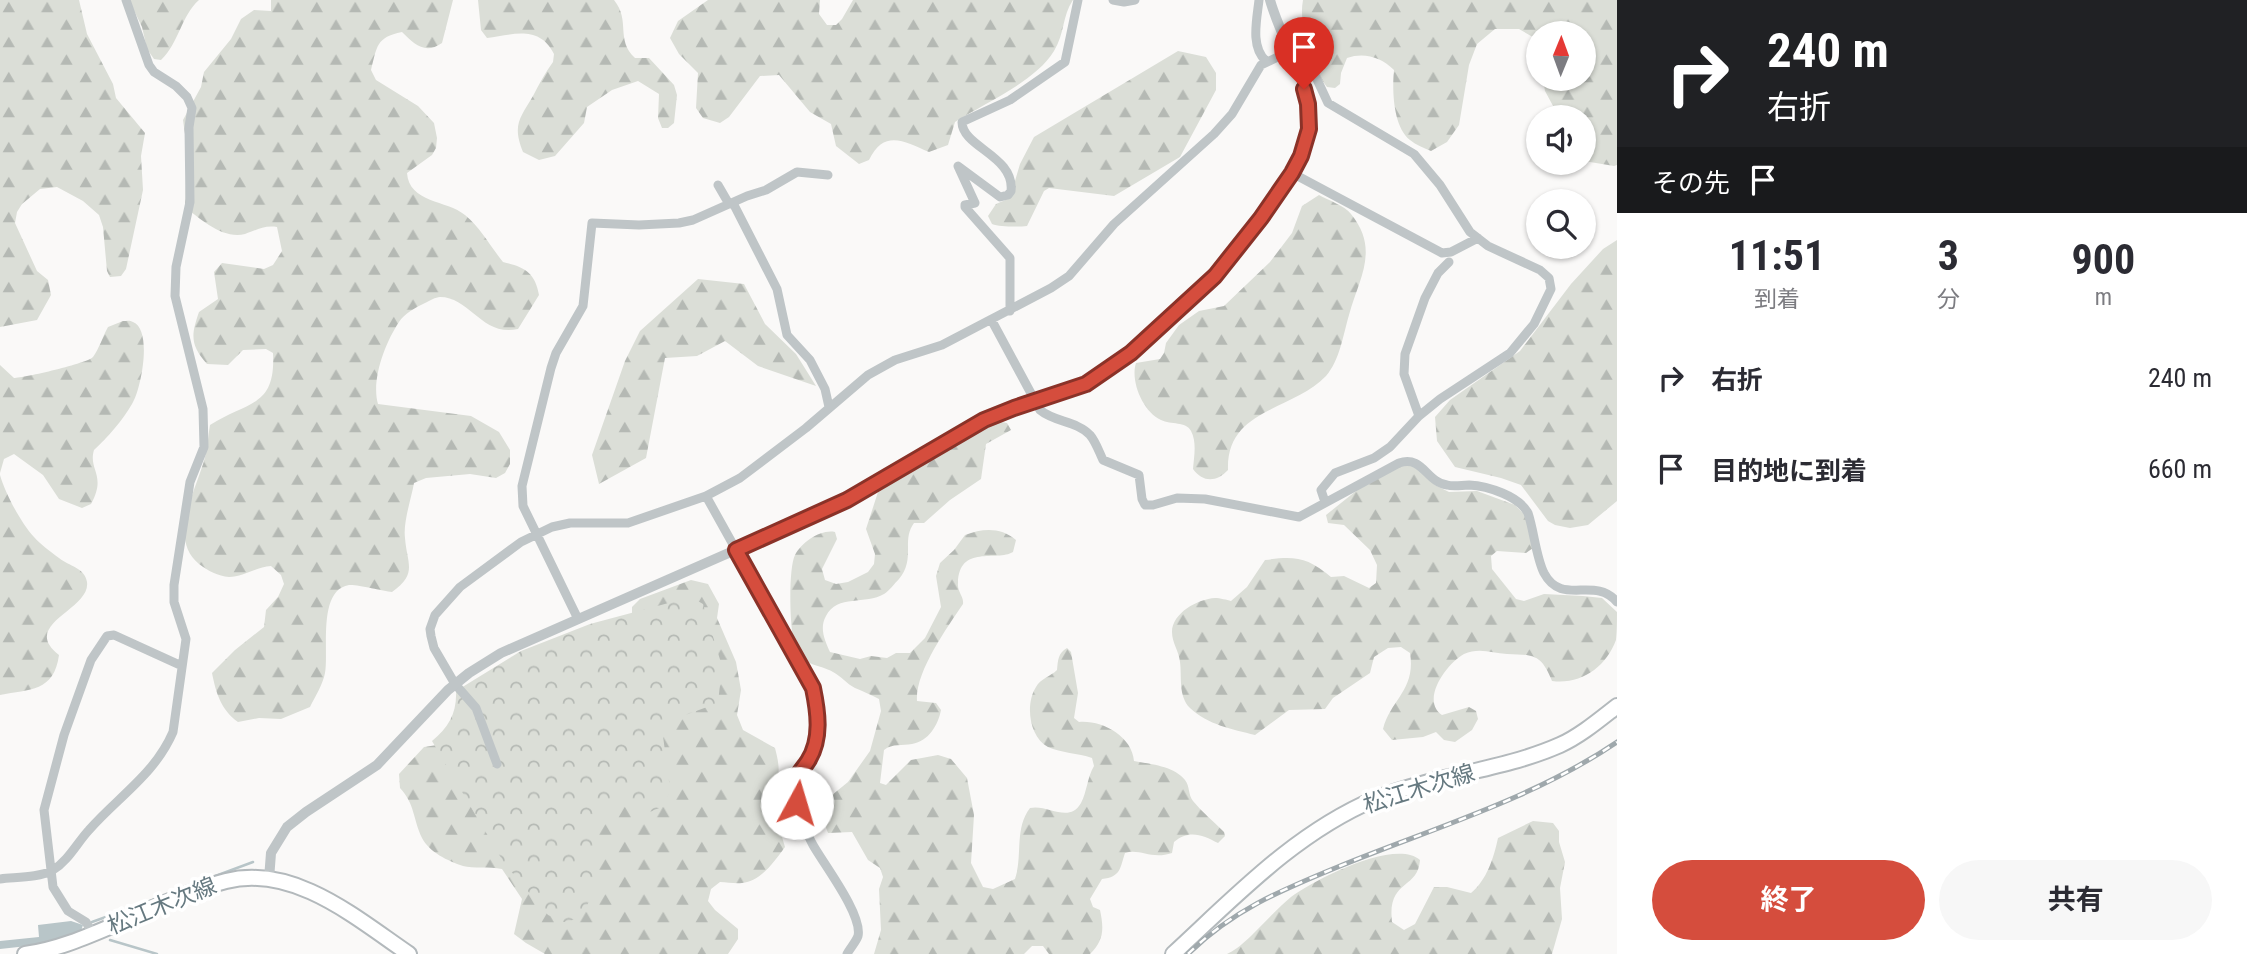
<!DOCTYPE html>
<html lang="ja">
<head>
<meta charset="utf-8">
<style>
	:root { --surface:#fff; --page:#f7f7f7; --text:#2b2b33; --muted:#7c7c81; --accent:#d54d3d }
	body { margin:0; font-family:"Roboto Condensed","Noto Sans JP",sans-serif; background:var(--page); color:var(--text); height:100vh; display:flex; flex-direction:column; font-size:26px; white-space:nowrap }
	* { box-sizing:border-box; margin:0 }
	p { font-size:23px; color:var(--muted) }
	.icon { flex:none; width:38px; height:38px; fill:none; stroke:currentColor; stroke-width:2; stroke-linecap:round; stroke-linejoin:round }
	.map { position:relative; flex:1; overflow:hidden }
	.drawer { display:flex; flex-direction:column; background:var(--surface); width:630px }
	.drawer>* { flex:none }
	.banner { background:#202124; color:#fff; overflow:hidden }
	.needle { width:46px; rotate:1deg }
	.buttons { position:absolute; left:1526px; top:21px; display:grid; gap:14px }
	.buttons a { display:grid; place-items:center; width:70px; height:70px; border-radius:50%; background:var(--surface); box-shadow:0 2px 5px #0004; font-size:35px }
	.pin { position:absolute; display:grid; place-items:center; width:60px; height:60px; color:#fff; margin:-72px -30px; border-radius:50% 50% 50% 0; rotate:-45deg; box-shadow:0 0 7px #0007 }
	.pin .icon { rotate:45deg }
	.me { position:absolute; width:77px; margin:-38px; rotate:6deg; stroke-linejoin:round; filter:drop-shadow(0 0 5px #0008) }
	.turn { display:flex; align-items:center; gap:24px; height:147px; padding:0 35px; font-size:32px }
	.turn .icon { width:91px; height:91px; stroke-width:2.5 }
	.turn b { display:block; font-size:49px; line-height:60px }
	.then { display:flex; align-items:center; height:66px; padding:0 35px; background:#0003; gap:14px; font-size:26px }
	.eta { display:flex; justify-content:space-evenly; align-items:center; height:119px; text-align:center }
	.eta b { font-size:42px; font-weight:700; line-height:49px }
	.button { display:flex; gap:14px; margin-top:auto; padding:14px 35px }
	.button a { flex:1; height:80px; border-radius:42px; background:var(--accent); color:#fff; font-size:28px; font-weight:700; line-height:80px; text-align:center }
	.button a+a { background:var(--page); color:var(--text) }
	ul { padding:0; list-style:none }
	li { display:flex; align-items:center; gap:21px; height:91px; padding:0 35px }
	li div { flex:1 }
	li b { display:block; font-size:26px }
	li em { font-style:normal }
	main { display:flex; flex:1; min-height:0 }
	.map>svg:first-child { display:block }
	.forest { fill:url(#forest-firs) }
	.park { fill:url(#park-crowns) }
	.water { fill:#b8c5c8 }
	.lines { fill:none; stroke-linecap:round; stroke-linejoin:round }
	.stream { stroke:#b8c5c8; stroke-width:2.5 }
	.primary-casing { stroke:#b3b9bc; stroke-width:18 }
	.minor { stroke:#bfc5c7; stroke-width:9 }
	.tertiary { stroke:#bfc5c7; stroke-width:10 }
	.primary { stroke:#fff; stroke-width:14 }
	.rail-casing { stroke:#9fa8ac; stroke-width:5 }
	.rail { stroke:#fff; stroke-width:2.5; stroke-dasharray:8; stroke-linecap:butt }
	.route-casing { stroke:#8a3228; stroke-width:18 }
	.route { stroke:#d54d3d; stroke-width:12 }
	.labels { text-anchor:middle; dominant-baseline:central; stroke-width:7; stroke-linejoin:round; paint-order:stroke }
	.street-label { font-size:23px; fill:#667980; stroke:#fff }
</style>
</head>
<body>
<main>
<div class="map">
<svg width="1617" height="954" viewBox="0 0 1617 954">
	<defs>
		<pattern id="forest-firs" width="22" height="20" patternUnits="userSpaceOnUse" patternTransform="scale(1.75)"><rect width="22" height="20" fill="#dbded7"/><path d="M5 1l3.5 6h-7zM16 11l3.5 6h-7z" fill="#b5b9b4"/></pattern>
		<pattern id="park-crowns" width="20" height="18" patternUnits="userSpaceOnUse" patternTransform="scale(1.75)"><rect width="20" height="18" fill="#dbded7"/><path d="M2 6a3 3 0 1 1 6 0M12 15a3 3 0 1 1 6 0" fill="none" stroke="#b5b9b4"/></pattern>
	</defs>
	<rect width="100%" height="100%" fill="#faf9f8"/>
	<path class="forest" d="M0,0h79l8,34 26,50 3,14 29,35 -4,23 2,34 -17,79 -5,7 -11,1 -3,-6 -4,-44 -4,-12 -16,-14 -26,-14 -17,2 -18,15 -5,8 -2,11 22,48 11,9 3,15 -14,25 -37,7z
		M129,0h70c-18,16 -20,43 -38,60l-7,-1 -7,-10 -5,-22z
		M271,0h182l-11,43c-17,12 -28,1 -40,-11 -26,5 -25,15 -31,38l5,10 42,26 16,17 3,15 -1,10 -4,7 -25,18c2,30 40,27 58,42 16,13 25,31 38,47 21,5 32,10 36,33l-21,34c-36,8 -48,-32 -78,-32 -4,0 -11,4 -15,6 -9,4 -21,11 -26,19 -14,21 -28,58 -21,82l93,12 28,16 11,18v14l-5,9 -9,5 -26,-4 -44,4 -12,5c-3,17 -11,39 -9,55 2,26 13,36 -13,54 -9,-1 -36,-8 -43,-7 -32,5 -20,67 -24,88 -2,11 -10,24 -15,34l-29,12 -22,-1 -21,4c-17,-12 -22,-29 -26,-49l23,-23 29,-23 2,-17 12,-13 6,-13 -3,-9 -10,-9c-15,1 -28,11 -42,11 -11,-1 -21,-6 -30,-13 -32,-26 -2,-75 6,-107 3,-10 3,-21 5,-32 37,-24 66,-17 63,-72l-7,-4 -23,1 -15,15 -21,-1c-17,-19 -16,-29 -8,-52l19,-13 -4,-27 8,-9 42,6 9,-4 9,-14 -5,-24c-13,-2 -20,3 -32,7 -21,6 -45,-15 -60,-27l2,-59 -4,-28 18,-33 3,-15 27,-33 10,-20 13,-9 17,1z
		M478,0h136c17,21 1,39 21,58h14l25,27 3,10 -3,28 -6,5h-6l-4,-10 1,-24 -21,-13 -26,9 -25,17 -3,16 -29,33 -16,4 -16,-8c-11,-27 -3,-34 10,-56 6,-12 12,-23 20,-34l1,-8c-15,-30 -42,-19 -67,-16l-6,-8z
		M708,0h112l-1,14 8,11h9l6,-6 11,-19h220c-11,16 -8,33 -19,51 -19,31 -68,51 -99,71l-7,23 -19,7c-25,-11 -45,-23 -60,8l-10,4 -23,-18 -5,-22 -21,-12 -31,-37 -19,1 -31,41 -9,6 -17,-5 -7,-10 2,-35 -19,-19 -9,-16 8,-17z
		M1303,0h314v165l-3,1 -30,-5v-44h-25l-14,-26 -2,-12h41v-46h-46v7l-19,-11h-24l-18,15 -8,21 -10,60 -12,17 -16,9c-7,-3 -15,-6 -21,-11 -17,-13 -18,-50 -16,-70 -13,-13 -30,-18 -47,-12l-6,15 -1,11 -5,4 -8,-1c-9,-11 -9,-19 -13,-31 -7,-20 -15,-34 -11,-56z
		M1178,51l28,6 10,16v17l-36,67 -66,39 -65,-8 -5,3 -17,35c-9,1 -27,1 -35,-2l-4,-8 8,-12 14,-6 10,-34 14,-27z
		M1319,195c9,5 26,11 32,19 29,36 8,64 -2,101 -6,20 -9,45 -23,61 -33,35 -100,32 -98,94 -11,12 -25,13 -35,-1 1,-12 4,-27 -2,-38 -5,-10 -20,-6 -30,-11 -18,-8 -31,-39 -25,-57l24,-4 4,-6 2,-10 13,-18 20,-14 25,-5 46,-44 22,-29 10,-27z
		M1617,240v261l-29,24 -18,3 -15,-3 -7,-4 -27,-36 -20,-7 -46,-11 -18,-26 -2,-24 15,-17 70,-49 51,-67 32,-35z
		M698,279l46,5 21,40 31,30 20,32 -58,-20 -33,-25 -28,15 -32,2 -19,100 -47,26 -7,-29 33,-94 15,-30z
		M123,321c3,0 7,-1 10,1 20,8 8,68 -1,82 -9,16 -25,34 -38,46 -6,20 13,25 -3,54l-9,4 -23,-9 -16,-24 -29,-21 -10,5 -4,14v-108l14,13c10,0 74,-15 79,-21 6,-8 10,-21 15,-30z
		M997,421l10,2 4,7 -25,14 -5,35 -31,21 -26,23h-10c-13,18 2,35 -15,56 -4,4 -10,12 -15,15 -18,11 -47,0 -58,22 -7,12 -1,25 4,36l30,7 11,-3 16,2 9,-5h14l15,-15 16,-31 -5,-31 4,-13 14,-13 11,-15c18,-7 36,-8 51,5l-3,12c-16,10 -54,-8 -55,31 -1,9 6,13 5,21 -16,24 -48,68 -46,97l19,2 5,7c-3,15 -12,31 -29,34 -10,2 -19,-1 -28,6l-4,33 6,2 25,-25 27,-5 13,4 16,19 7,37 -3,48 12,24 10,2 22,-10c8,-24 -1,-50 15,-71 18,-4 39,16 51,-5 6,-11 6,-25 13,-37l-2,-8c-14,-5 -31,-5 -44,-11 -19,-10 -23,-43 -12,-60 4,-8 15,-11 21,-17 1,-10 1,-17 10,-22l4,4 7,41 -4,25 5,4c23,-2 53,14 55,39 16,3 40,5 51,19 5,6 3,15 8,21 9,11 20,20 31,31l1,4 -7,7c-15,-8 -29,-14 -44,-1l-2,11c-21,7 -32,-5 -47,0 -5,15 -4,24 -23,26l-12,20 3,8 7,3c4,19 4,30 -10,44h-41l-6,-8h-11l-8,8h-150l7,-24 -2,-41 4,-12 -3,-9 -12,-8 -16,-28 -24,1 -3,-8 7,-30 16,-13 22,-31 11,-40 -2,-12c-8,-4 -16,-8 -24,-11 -8,-4 -14,-12 -22,-16 -14,-8 -27,-5 -36,-21 -8,-12 -9,-83 -2,-96 7,-13 26,-26 40,-23l2,7 -15,30 3,11 11,4 12,-2 20,-10 6,-8 1,-10 -9,-25 12,-37 15,-13 91,-56z
		M1393,465l19,1 13,7 10,12 14,7 28,-1 38,14 10,10 8,33 -7,5 -29,-2 -6,5 1,13 24,30 8,2 20,-7 39,2 19,2 15,14c0,8 0,20 -1,28 -10,27 -35,45 -64,41 -11,-27 -18,-26 -45,-27 -15,-1 -28,-7 -43,0 -17,9 -44,46 -22,61l27,-8 7,4 2,8 -6,11 -17,12 -11,-2 -8,-8 -13,5 -31,3 -9,-11c8,-30 33,-39 27,-76l-9,-6 -13,1 -14,9 -4,16 -37,25 -8,11 -36,1 -34,25c-23,-6 -47,-10 -65,-27 -12,-12 -8,-31 -10,-46 -1,-11 -8,-19 -8,-30 0,-19 26,-33 43,-34 5,0 12,2 16,3l16,-14 18,-27c30,-4 42,-3 66,17l13,-1 25,12 7,-5 1,-18 -7,-15 -26,-25 -16,-2 -2,-8 40,-32z
		M0,475c5,18 21,48 34,62 7,8 17,15 25,21 10,8 26,10 28,24 4,28 -68,42 -28,73 -5,37 -29,34 -59,40z
		M691,580l17,4 11,20 -2,14 19,44 5,28 -4,25 6,15 32,18c10,37 -3,32 -10,63l17,26 3,10c-11,15 -24,34 -43,36 -7,1 -15,-1 -22,-1l-9,7 -3,12 7,9 23,19v10l-10,15h-183l-19,-11 -12,-9 8,-35 -20,-30c-13,-3 -29,0 -39,-3 -15,-5 -34,-14 -41,-28 -9,-19 -7,-34 -22,-50l-1,-14 25,-27 13,-2 195,-129v-9l8,-8z
		M1533,821l20,2 6,8v11l6,20 -5,26 2,31 -10,35h-325c18,-7 45,-42 64,-57 23,-17 104,-59 129,-37 -2,30 -33,19 -28,62l12,8 11,-6 19,-37h13l24,6c16,-13 23,-36 27,-55z"/>
	<path class="park" d="M691,597l12,7 19,62 -4,37 -49,18 -6,15 7,53 -6,17 -26,11 -19,-15 -21,3 -5,43v45l-12,25 -17,4 -16,-7 -44,-52 -72,-122c17,-14 25,-28 24,-50l65,-40 69,-27z"/>
	<path class="water" d="M71,921l12,4 -2,6 -35,13 -46,5v-8l39,-4 -1,-12z"/>
	<g class="lines">
		<path class="stream" d="M210,878l43,-16
			M92,922l66,-24
			M110,940l47,14"/>
		<g class="primary-casing">
			<path id="primary" d="M25,954c36,-5 68,-20 101,-34 32,-14 65,-30 100,-39 68,-17 130,37 183,73
				M1173,954c63,-58 122,-121 202,-155 59,-24 126,-28 185,-54 20,-9 39,-25 57,-39"/>
		</g>
		<path class="minor" d="M1113,0l11,2 11,-2
			M1259,0c-2,19 -9,47 7,61
			M1290,55l7,-3 10,6 21,45 86,51 26,31 30,47 18,14 52,24 9,8 2,11 -17,35 -24,29 -70,46 -21,17 -29,31 -16,11 -39,15 -14,17 4,12
			M1292,173l150,80 9,-1 27,-14
			M718,185l11,19
			M733,203l44,86 10,46 23,25 15,29 4,18
			M1010,311v-53l-45,-51v-2l10,-2 -17,-37 42,31 8,-2 3,-4c4,-35 -49,-44 -49,-69l48,-22 55,-38 13,-62
			M992,321l48,89c14,12 37,11 50,25 6,7 9,17 13,25l36,15 3,24 3,6h8l24,-7 28,1 94,18 100,-54c24,-8 27,19 48,22 7,2 15,0 22,0 19,1 50,11 59,28 6,18 8,44 16,60 18,34 50,2 73,29
			M1419,416l-15,-42 1,-20 20,-56 13,-25 11,-11
			M706,496l107,192c5,21 8,44 0,64 -13,34 -27,18 -12,63 3,10 7,21 12,30 10,18 50,70 45,91 -2,6 -8,12 -11,18
			M578,619l-55,-113 -1,-20 29,-118 5,-15 27,-47 9,-83 47,2 40,-2 14,-3 54,-24 19,-6 31,-18 31,3
			M497,764l-21,-56 -21,-24 -21,-36 -3,-12 -1,-7 5,-14 25,-28 61,-45 31,-15 18,-4h58l78,-27 34,-18 66,-50 62,-53 27,-15 47,-15 109,-57 18,-12 45,-52 100,-90 18,-20 29,-49 27,-13
			M0,879c17,-2 38,-1 53,-9 15,-9 24,-27 36,-40 29,-33 66,-56 84,-98l13,-93 -12,-37v-17l16,-103 14,-35 -1,-38 -28,-113 1,-29 14,-65 -1,-75 3,-19 -5,-11 -11,-11 -22,-14 -5,-7 -23,-65
			M93,934l-7,-12 -18,-11 -15,-24 -9,-77 20,-75 27,-75 16,-24 7,-1 68,31"/>
		<path class="tertiary" d="M269,879l2,-26 16,-26 19,-15 71,-47 71,-75 21,-17 32,-20c74,-33 149,-65 223,-98 33,-14 66,-27 99,-43 56,-26 106,-64 162,-92 39,-20 84,-22 120,-48 68,-47 126,-110 172,-178 14,-20 29,-41 32,-65 4,-42 -28,-89 -39,-129"/>
		<use href="#primary" class="primary"/>
		<g class="rail-casing">
			<path id="rail" d="M1188,954c46,-45 94,-64 152,-88 93,-38 193,-67 277,-124"/>
		</g>
		<use href="#rail" class="rail"/>
	</g>
	<g class="lines">
		<g class="route-casing">
			<path id="route" d="M797,803l-4,-18c3,-10 10,-16 15,-24 14,-22 10,-49 5,-73l-77,-138 111,-50 137,-80 30,-12 72,-24 45,-31 84,-77 46,-58 31,-45 9,-17 8,-27 -1,-25 -4,-15"/>
		</g>
		<use href="#route" class="route"/>
	</g>
	<g class="labels">
		<g class="street-label">
			<text transform="translate(1419 789) rotate(-17)">松江木次線</text>
			<text transform="translate(162 906) rotate(-22)">松江木次線</text>
		</g>
	</g>
</svg>
<div class="buttons">
<a><svg class="needle" viewBox="-14 -14 28 28"><path d="M0-13l5 13h-10z" fill="#e53935"/><path d="M0 13l5-13h-10z" fill="#7c7c81"/></svg></a>
<a><svg class="icon" aria-label="sound" viewBox="0 0 24 24"><path d="M4 9h4l5-4v14l-5-4H4zM17 9q2 3 0 6"/></svg></a>
<a><svg class="icon" aria-label="search" viewBox="0 0 24 24"><circle cx="10" cy="10" r="6"/><path d="M15 15l6 6"/></svg></a>
</div>
<div class="pin" style="left:1304px;top:89px;background:#d93025"><svg class="icon" aria-label="arrive" viewBox="0 0 24 24"><path d="M6 21V4h12l-3 4 3 4H6"/></svg></div>
<svg class="me" style="left:797px;top:803px" viewBox="-20 -20 40 40"><circle r="19" fill="#fff"/><path d="M0-13L10 11 0 6-10 11z" fill="#d54d3d"/></svg>
</div>
<section class="drawer">
<div class="banner">
<div class="turn"><svg class="icon" aria-label="right" viewBox="0 0 24 24"><path d="M7 20v-9h11M14 6l5 5-5 5"/></svg><div><b>240 m</b>右折</div></div>
<div class="then">その先<svg class="icon" aria-label="arrive" viewBox="0 0 24 24"><path d="M6 21V4h12l-3 4 3 4H6"/></svg></div>
</div>
<div class="eta">
<div><b>11:51</b><p>到着</p></div>
<div><b>3</b><p>分</p></div>
<div><b>900</b><p>m</p></div>
</div>
<ul>
<li><svg class="icon" aria-label="right" viewBox="0 0 24 24"><path d="M7 20v-9h11M14 6l5 5-5 5"/></svg><div><b>右折</b></div><em>240 m</em></li>
<li><svg class="icon" aria-label="arrive" viewBox="0 0 24 24"><path d="M6 21V4h12l-3 4 3 4H6"/></svg><div><b>目的地に到着</b></div><em>660 m</em></li>
</ul>
<div class="button"><a>終了</a><a>共有</a></div>
</section>
</main>
</body>
</html>
